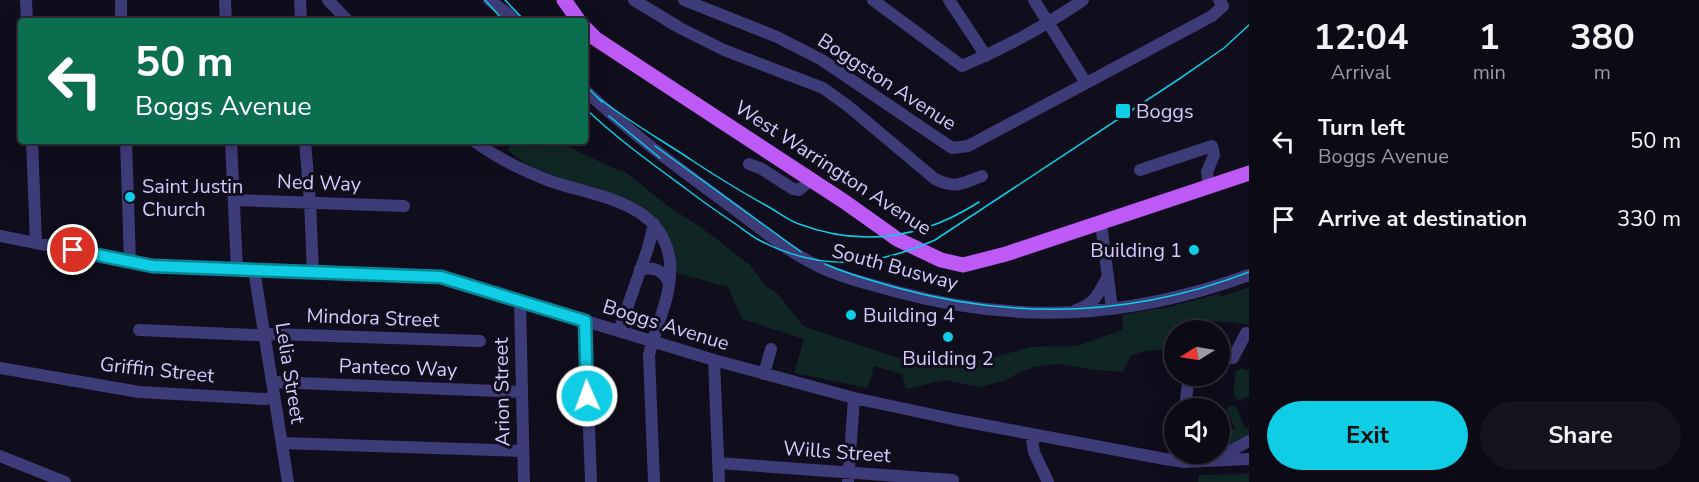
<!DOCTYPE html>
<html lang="en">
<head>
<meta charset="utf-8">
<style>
	:root { --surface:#0c0a15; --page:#15131e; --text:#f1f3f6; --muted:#9a9aa0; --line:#2c2b34; --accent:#0ecde5 }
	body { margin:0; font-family:"Nunito Sans",sans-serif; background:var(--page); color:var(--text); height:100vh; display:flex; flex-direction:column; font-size:22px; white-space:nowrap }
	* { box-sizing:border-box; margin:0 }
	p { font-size:20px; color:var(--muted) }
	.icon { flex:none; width:33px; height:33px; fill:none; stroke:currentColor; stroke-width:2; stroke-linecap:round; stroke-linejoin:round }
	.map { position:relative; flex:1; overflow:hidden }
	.details { display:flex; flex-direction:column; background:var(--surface); width:450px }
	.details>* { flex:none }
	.banner { position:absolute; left:18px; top:18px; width:570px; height:126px; border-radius:6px; box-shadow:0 6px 24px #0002,0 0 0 2px var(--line); background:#0b6e4f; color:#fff; overflow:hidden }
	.needle { width:39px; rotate:259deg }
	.buttons { position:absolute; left:1164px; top:320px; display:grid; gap:12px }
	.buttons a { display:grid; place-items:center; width:66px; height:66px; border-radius:50%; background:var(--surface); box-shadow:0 6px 24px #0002,0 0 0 2px var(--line); font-size:30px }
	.pin { position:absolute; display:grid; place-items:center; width:51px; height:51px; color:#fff; margin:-26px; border:3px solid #fff; border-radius:50%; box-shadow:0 2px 6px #0007 }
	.me { position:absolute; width:66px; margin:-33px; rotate:358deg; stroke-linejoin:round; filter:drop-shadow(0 0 4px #0008) }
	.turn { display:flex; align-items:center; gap:21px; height:126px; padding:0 18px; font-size:27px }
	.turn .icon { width:78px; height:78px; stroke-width:2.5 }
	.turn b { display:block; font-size:42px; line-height:51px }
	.eta { display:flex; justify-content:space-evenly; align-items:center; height:102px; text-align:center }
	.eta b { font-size:36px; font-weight:700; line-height:42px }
	.cta { display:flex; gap:12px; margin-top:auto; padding:12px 18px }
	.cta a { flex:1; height:69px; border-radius:36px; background:var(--accent); color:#111; font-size:24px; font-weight:700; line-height:69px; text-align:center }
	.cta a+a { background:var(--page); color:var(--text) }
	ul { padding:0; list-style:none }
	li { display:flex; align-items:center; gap:18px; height:78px; padding:0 18px }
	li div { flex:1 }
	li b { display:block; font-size:22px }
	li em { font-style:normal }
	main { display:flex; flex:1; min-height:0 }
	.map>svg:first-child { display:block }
	.green { fill:#102625 }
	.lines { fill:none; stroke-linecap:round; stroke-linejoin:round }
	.minor { stroke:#3e3b79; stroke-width:12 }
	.major { stroke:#bd59f5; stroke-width:15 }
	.tram { stroke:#0ecde5; stroke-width:1.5 }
	.route-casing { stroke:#098595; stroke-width:15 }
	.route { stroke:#0ecde5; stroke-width:10 }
	.poi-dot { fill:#0ecde5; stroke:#100d1c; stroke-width:2 }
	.labels { text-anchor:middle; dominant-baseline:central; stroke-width:6; stroke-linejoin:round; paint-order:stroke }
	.street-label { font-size:20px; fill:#d2cbfc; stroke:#100d1c }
	.poi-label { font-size:20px; fill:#d2cbfc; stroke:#100d1c; text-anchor:start }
</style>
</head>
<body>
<main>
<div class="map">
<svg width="1249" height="482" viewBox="0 0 1249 482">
	<rect width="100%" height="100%" fill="#100d1c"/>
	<path class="green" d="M516,141h7l9,6h6l23,-4 54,26 9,2 44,35 34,22 48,37 16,21 12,8 25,32 95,32 20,1 30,-3 22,6 18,-3 42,-12 47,-1 46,-16 -1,-15 51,-9 46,-12 2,3 28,-10v38l-17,-3 -26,-1 -3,9h-29v18l-29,3 -14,4 -8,17 -27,-2 -39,-6 -23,3 -16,6 -14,8 -24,6 -35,-7 -39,9 -4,-15 -28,-8 -6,22 -74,-15 10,-34 -62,-20 -14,-32 -51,-14 -4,-16 -14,-35 -127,-54 -25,-18z
		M1242,368l7,3v25l-10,4 -4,-2 -2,-5 3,-22z
		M1231,406h5l9,23 4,-2v10l-29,13v-16l15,-6 -9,-19z
		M1249,474v8h-51l1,-7z"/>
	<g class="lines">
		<path class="minor" d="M26,0l1,21
			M121,0v21
			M225,0l1,21
			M300,0l1,21
			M328,0l20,21
			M489,0l29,21
			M634,0l46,28 44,22 99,38 25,18 87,73c21,10 26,5 47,-3
			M684,0l93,37 45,23 130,88 16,-2 244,-130 11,-10 -4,-6
			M873,0l89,66c43,-18 83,-40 121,-66
			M949,0l37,56
			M1034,0l52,83
			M585,90c45,43 95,79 145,116 28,20 55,44 86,59 26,13 54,19 82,27 122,33 232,26 351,-17
			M32,141l4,102
			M126,141l4,121
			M231,141l6,129
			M305,141l5,61 3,70
			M474,141c23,17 49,30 76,40 46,16 113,20 120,81 3,33 -14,62 -21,93l5,127
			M749,164l13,5 31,20 6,1 12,-10
			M1140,170l72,-24 2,9 -7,17 2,15
			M234,200l170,6
			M1101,223l11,86
			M0,236l152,30 289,11 273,83 140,38 103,22 208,39 19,3 65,-3
			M640,269c15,-2 23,1 29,14
			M254,270l34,212
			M520,301l4,181
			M1076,310c19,-6 23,-17 32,-34
			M585,321l6,161
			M139,330l115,5 19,-1 207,7
			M619,331l29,-83 6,-24
			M1220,357l13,1 13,-25 3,1
			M714,360l5,122
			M0,368l139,24 126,7 9,-2
			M764,374l7,-25
			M272,382l250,10
			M1185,408l4,-33
			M1220,419l3,-1
			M1031,434l3,18 14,30
			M282,443l241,8
			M0,456l65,26
			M1219,460l17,-12 13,-7
			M718,463l235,17
			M848,482l6,-84"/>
		<path class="major" d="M564,0l15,21
			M585,28l11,11 249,163 52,37 44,21 22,5 43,-11 243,-81"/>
		<path class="tram" d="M485,0l19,21
			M505,0l20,21
			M585,85l17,17
			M597,97c31,24 63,42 96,64 24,16 49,31 74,45 11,6 21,14 32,18 64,24 124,14 180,-22
			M585,108c31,30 66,55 100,80 17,13 34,25 52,37 7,5 14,11 22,15 61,32 115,27 176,0l244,-161 45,-31 25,-23
			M609,116l51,42
			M655,146l146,106
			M825,264c22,10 45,16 69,23 119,33 239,30 355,-15"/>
	</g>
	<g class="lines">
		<g class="route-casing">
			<path id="route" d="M73,250l79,16 289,11 144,44 2,75"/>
		</g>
		<use href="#route" class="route"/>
	</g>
	<g class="poi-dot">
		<rect x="1115" y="103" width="16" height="16" rx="3"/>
		<circle cx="130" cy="197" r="6"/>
		<circle cx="1194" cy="250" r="6"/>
		<circle cx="851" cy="315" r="6"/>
		<circle cx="948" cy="337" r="6"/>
	</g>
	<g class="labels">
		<g class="street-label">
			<text transform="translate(887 82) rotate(33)">Boggston Avenue</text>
			<text transform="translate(833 168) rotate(33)">West Warrington Avenue</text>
			<text transform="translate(319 183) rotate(2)">Ned Way</text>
			<text transform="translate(895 267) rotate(15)">South Busway</text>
			<text transform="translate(373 318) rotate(2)">Mindora Street</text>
			<text transform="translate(666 325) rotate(17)">Boggs Avenue</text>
			<text transform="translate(398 368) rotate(2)">Panteco Way</text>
			<text transform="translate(157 370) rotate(6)">Griffin Street</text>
			<text transform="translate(290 373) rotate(81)">Lelia Street</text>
			<text transform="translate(502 392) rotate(-91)">Arion Street</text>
			<text transform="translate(837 452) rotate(4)">Wills Street</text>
		</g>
		<g class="poi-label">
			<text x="1136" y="111">Boggs</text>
			<text x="142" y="186">Saint Justin<tspan x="142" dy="23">Church</tspan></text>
			<text x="1182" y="250" text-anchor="end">Building 1</text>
			<text x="863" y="315">Building 4</text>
			<text x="948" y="358" text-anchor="middle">Building 2</text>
		</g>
	</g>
</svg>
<div class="buttons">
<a><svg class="needle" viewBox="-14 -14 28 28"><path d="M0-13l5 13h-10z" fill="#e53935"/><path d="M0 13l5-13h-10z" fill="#9a9aa0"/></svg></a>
<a><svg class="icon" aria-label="sound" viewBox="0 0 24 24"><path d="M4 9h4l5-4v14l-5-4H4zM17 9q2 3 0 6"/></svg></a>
</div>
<div class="pin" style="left:73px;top:250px;background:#d93025"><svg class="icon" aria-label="arrive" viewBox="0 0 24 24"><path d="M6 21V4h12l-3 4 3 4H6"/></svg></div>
<svg class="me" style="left:587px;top:396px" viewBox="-20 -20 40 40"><circle r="17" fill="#0ecde5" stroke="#fff" stroke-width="3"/><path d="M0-11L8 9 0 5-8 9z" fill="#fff"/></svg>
<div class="banner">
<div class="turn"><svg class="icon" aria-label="left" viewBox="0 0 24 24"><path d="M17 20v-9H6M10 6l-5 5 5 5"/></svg><div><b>50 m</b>Boggs Avenue</div></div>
</div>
</div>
<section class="details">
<div class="eta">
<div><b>12:04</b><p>Arrival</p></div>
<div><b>1</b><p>min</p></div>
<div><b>380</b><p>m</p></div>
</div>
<ul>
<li><svg class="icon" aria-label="left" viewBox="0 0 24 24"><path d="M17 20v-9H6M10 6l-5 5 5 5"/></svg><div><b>Turn left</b><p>Boggs Avenue</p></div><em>50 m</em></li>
<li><svg class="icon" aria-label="arrive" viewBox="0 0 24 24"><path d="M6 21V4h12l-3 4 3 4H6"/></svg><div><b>Arrive at destination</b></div><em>330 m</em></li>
</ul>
<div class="cta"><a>Exit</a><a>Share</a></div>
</section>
</main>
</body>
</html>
